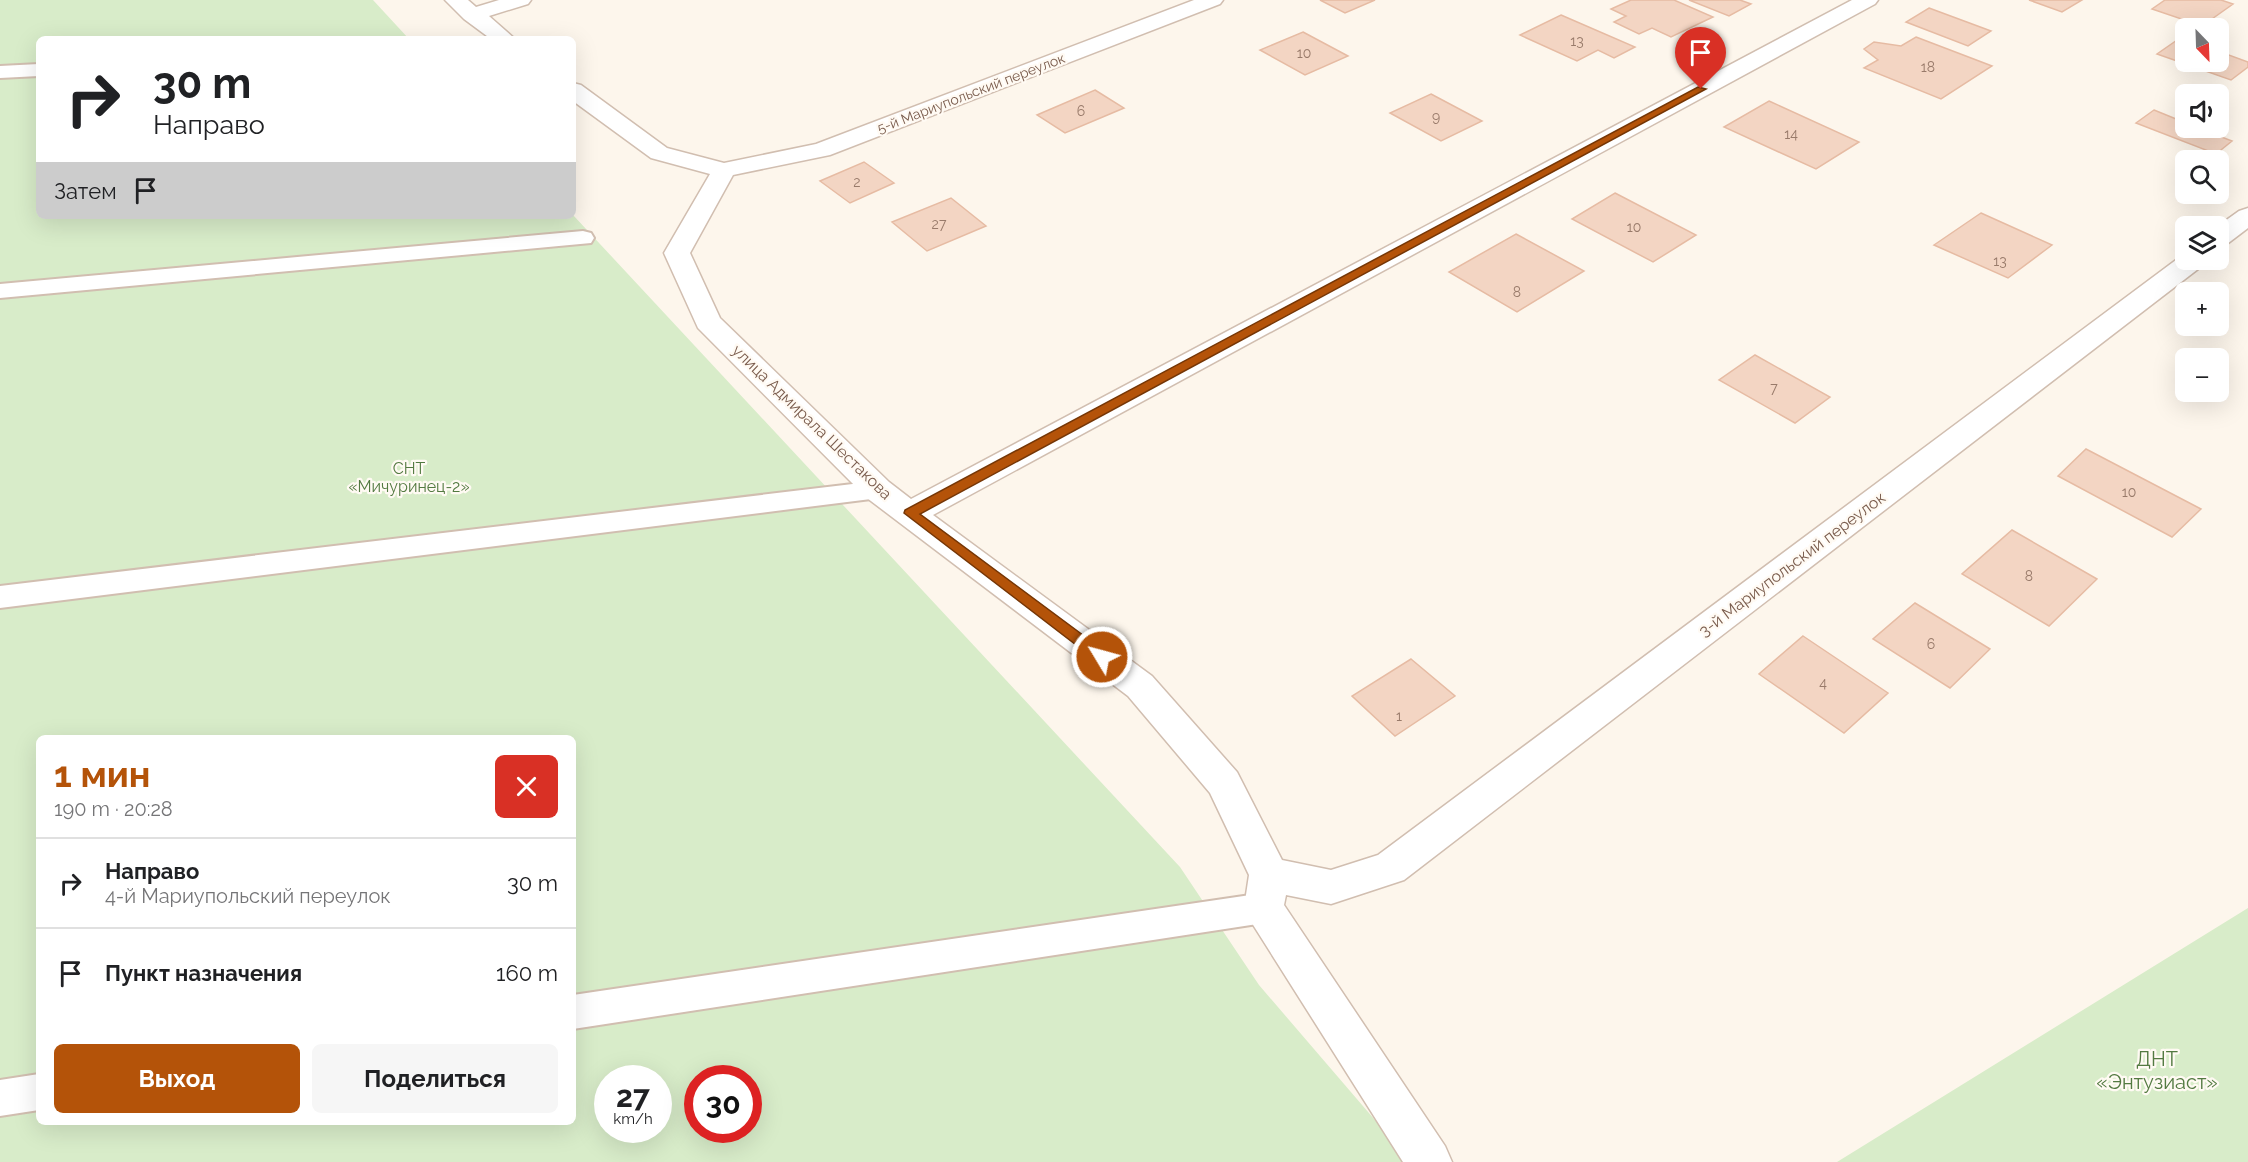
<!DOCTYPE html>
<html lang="ru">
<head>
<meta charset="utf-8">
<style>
	:root { --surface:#fff; --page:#f6f6f6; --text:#202124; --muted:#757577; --line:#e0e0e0; --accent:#b45309 }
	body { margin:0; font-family:Raleway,sans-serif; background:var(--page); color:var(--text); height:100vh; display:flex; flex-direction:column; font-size:22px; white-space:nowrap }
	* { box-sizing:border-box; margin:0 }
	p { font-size:20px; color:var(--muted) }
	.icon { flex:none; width:33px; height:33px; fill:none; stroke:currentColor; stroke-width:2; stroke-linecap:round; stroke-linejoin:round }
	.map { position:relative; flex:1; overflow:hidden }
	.drawer { position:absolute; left:36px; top:735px; width:540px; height:390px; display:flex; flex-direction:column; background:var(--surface); border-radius:9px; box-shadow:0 6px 24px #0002 }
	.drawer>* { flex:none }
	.hud { position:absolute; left:36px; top:36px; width:540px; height:183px; border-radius:9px; box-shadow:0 6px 24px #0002; background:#fff; color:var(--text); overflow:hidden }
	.needle { width:39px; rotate:157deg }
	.controls { position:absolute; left:2175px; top:18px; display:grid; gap:12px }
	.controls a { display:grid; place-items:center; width:54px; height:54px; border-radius:9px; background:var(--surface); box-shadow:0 6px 24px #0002; font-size:30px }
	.speed { position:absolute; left:594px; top:1065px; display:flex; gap:12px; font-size:30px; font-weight:700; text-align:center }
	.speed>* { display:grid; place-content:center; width:78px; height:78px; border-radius:50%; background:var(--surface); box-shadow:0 6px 24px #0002; line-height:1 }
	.speed small { font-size:15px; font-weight:400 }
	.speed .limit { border:9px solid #d22; background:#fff; color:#111 }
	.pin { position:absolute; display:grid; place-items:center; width:51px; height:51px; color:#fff; margin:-62px -26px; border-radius:50% 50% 50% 0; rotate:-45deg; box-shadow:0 0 6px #0007 }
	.pin .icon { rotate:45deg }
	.me { position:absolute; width:66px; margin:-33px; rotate:307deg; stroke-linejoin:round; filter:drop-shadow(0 0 4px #0008) }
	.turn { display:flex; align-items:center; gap:21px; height:126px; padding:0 18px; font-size:27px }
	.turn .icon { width:78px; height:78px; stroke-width:2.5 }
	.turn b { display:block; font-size:42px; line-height:51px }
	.then { display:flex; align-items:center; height:57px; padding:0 18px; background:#0003; gap:12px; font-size:22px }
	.round { display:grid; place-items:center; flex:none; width:63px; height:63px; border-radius:9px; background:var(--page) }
	.headline { display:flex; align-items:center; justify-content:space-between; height:102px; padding:0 18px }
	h1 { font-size:36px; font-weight:700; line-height:45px; color:var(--accent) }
	.primary-button { display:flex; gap:12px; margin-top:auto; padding:12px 18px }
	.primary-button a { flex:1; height:69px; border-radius:9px; background:var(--accent); color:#fff; font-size:24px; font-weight:700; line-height:69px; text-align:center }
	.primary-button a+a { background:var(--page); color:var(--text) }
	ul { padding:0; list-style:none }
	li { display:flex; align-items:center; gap:18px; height:90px; padding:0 18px; border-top:2px solid var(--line) }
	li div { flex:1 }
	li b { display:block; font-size:22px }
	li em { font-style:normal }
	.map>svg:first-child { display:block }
	.green { fill:#d8ecc9; fill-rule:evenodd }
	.building { fill:#f3d5c3; stroke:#e6bba3; stroke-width:1.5 }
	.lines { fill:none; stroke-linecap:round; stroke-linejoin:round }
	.lane-casing { stroke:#d1beb0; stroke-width:4 }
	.street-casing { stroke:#d1beb0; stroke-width:3 }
	.lane { fill:#fff; fill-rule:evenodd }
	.street { fill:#fff; fill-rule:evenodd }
	.route { fill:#b45309; stroke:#753606; stroke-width:1.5 }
	.labels { text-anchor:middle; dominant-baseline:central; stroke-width:4.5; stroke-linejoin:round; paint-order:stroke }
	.number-label { font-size:14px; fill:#987a6a }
	.far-street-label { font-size:14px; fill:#7a5c4d; stroke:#fffaf3 }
	.street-label { font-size:16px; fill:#7a5c4d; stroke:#fffaf3 }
	.park-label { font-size:16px; fill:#537a41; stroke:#fffaf3 }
	.near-park-label { font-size:20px; fill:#537a41; stroke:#fffaf3 }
</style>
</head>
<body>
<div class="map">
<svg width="2248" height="1162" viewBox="0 0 2248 1162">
	<rect width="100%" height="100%" fill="#fdf6ec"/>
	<path class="green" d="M0,0h373l36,39h-370v177l534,-1 607,652 79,118 152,177h-1411zM39,738h534v384h-534zM608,1078h50v52h-50zM698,1078h50v52h-50z
		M2248,908v254h-411z"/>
	<path class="building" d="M1320,0h55l-30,13z
		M1631,0h43l39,17 -42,20 -19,-9 -13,6 -25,-12 12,-6 -15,-7z
		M1689,0h51l11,4 -22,12z
		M2029,0h53l-20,12z
		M2165,0h56l12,4 -31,22 -50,-17z
		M1929,8l62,23 -23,15 -62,-24z
		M1561,15l74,32 -21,11 -16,-8 -21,11 -57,-26z
		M1303,32l45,24 -43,19 -45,-25z
		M1916,37l76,29 -51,33 -77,-31 14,-8 -14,-11 10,-7 27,4z
		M2180,38l6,2v22h32v-11l30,11v5l-17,13 -74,-26z
		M1095,90l29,18 -59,25 -28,-18z
		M1431,94l51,27 -41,20 -51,-28z
		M1769,101l90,41 -43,27 -92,-42z
		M2154,110l32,13v5h12l34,13 -16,13 -80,-31z
		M864,162l30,21 -44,20 -30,-22z
		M1615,193l81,42 -43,27 -81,-43z
		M951,198l35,28 -59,25 -35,-29z
		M1981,213l71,32 -44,33 -74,-33z
		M1516,234l68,37 -67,41 -68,-40z
		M1755,355l75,42 -35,26 -76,-43z
		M2086,449l115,60 -29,28 -114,-61z
		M2012,530l85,49 -48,47 -87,-52z
		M1915,603l75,46 -40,39 -77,-49z
		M1803,636l85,57 -44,40 -85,-59z
		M1411,659l44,37 -60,40 -43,-40z"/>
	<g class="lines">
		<g class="lane-casing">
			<path id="lane" d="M39,64v12l-39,2v-12z
				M583,231l8,2 3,5 -3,5 -591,55v-14z
				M878,481l9,2 4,7 -4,7 -887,111v-22z
				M1264,893l12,4 5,11 -5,11 -12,4 -691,106v-34z
				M39,1074v36l-39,6v-36z"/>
		</g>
		<g class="street-casing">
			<path id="street" d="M445,0h23l8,7 23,-7h32l-3,4 -39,12 26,23h-24l-27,-20z
				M1194,0h29l-3,4 -390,151 -97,20 -43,78 30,65 169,164 22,17 941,-499h26l-3,4 -942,511 219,161 85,96 45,88 49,10 47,-15 806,-601h2v6h20l-4,6 -798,614 -73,24 -45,-9 -2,10 161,241 7,16h-49l-153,-242 -6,-12 5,-33 -39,-82 -82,-97 -261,-198 -169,-170 -34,-75 46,-79 -59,-16 -78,-57v-18l8,2 86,63 57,15 92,-19z
				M2248,208v20l-21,16 -9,3v-21l21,-15z"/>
		</g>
		<use href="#lane" class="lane"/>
		<use href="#street" class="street"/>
	</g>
	<path class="route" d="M1698,87l8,2 -786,425 187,139 2,4 -2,4h-10l-193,-148 1,-3z"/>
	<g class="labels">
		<g class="number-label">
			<text x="1577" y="41">13</text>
			<text x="1304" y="53">10</text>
			<text x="1928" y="67">18</text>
			<text x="1081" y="111">6</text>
			<text x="1436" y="117">9</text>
			<text x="1791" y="134">14</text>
			<text x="857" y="182">2</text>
			<text x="939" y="224">27</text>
			<text x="1634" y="227">10</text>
			<text x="2000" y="261">13</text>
			<text x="1517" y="292">8</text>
			<text x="1774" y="388">7</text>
			<text x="2129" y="492">10</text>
			<text x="2029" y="576">8</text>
			<text x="1931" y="644">6</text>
			<text x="1823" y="683">4</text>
			<text x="1399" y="716">1</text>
		</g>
		<g class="far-street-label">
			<text transform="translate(971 93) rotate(-21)">5-й Мариупольский переулок</text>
		</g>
		<g class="street-label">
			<text transform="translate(812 422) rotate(44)">улица Адмирала Шестакова</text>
			<text transform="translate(1792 564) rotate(-37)">3-й Мариупольский переулок</text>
		</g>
		<g class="park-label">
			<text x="409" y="468">СНТ<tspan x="409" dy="18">«Мичуринец-2»</tspan></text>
		</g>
		<g class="near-park-label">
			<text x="2157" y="1059">ДНТ<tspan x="2157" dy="23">«Энтузиаст»</tspan></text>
		</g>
	</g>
</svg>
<div class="controls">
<a><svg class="needle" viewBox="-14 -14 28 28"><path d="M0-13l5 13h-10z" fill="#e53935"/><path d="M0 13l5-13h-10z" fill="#757577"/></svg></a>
<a><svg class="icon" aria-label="sound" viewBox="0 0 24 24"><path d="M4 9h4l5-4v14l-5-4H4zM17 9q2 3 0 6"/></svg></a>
<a><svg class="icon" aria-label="search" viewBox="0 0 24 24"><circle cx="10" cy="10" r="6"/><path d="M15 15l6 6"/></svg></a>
<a><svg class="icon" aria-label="layers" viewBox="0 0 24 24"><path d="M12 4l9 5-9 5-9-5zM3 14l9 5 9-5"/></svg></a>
<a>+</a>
<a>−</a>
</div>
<div class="speed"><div>27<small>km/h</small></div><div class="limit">30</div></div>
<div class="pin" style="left:1701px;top:89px;background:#d93025"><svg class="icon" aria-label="arrive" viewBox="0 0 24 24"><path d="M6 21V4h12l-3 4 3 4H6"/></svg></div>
<svg class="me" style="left:1102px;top:657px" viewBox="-20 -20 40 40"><circle r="17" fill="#b45309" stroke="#fff" stroke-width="3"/><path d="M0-11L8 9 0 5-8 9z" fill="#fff"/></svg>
<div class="hud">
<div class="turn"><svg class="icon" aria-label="right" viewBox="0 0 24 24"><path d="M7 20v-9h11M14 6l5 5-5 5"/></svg><div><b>30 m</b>Направо</div></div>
<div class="then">Затем<svg class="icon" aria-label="arrive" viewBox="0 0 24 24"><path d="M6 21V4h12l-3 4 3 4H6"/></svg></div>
</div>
<section class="drawer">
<div class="headline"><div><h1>1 мин</h1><p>190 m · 20:28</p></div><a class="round" style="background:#d93025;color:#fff"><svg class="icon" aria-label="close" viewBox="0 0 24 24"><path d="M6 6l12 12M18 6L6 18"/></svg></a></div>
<ul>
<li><svg class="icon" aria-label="right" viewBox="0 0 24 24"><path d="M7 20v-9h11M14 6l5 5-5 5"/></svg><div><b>Направо</b><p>4-й Мариупольский переулок</p></div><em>30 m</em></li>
<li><svg class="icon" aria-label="arrive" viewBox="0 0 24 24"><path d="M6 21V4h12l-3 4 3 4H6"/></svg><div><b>Пункт назначения</b></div><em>160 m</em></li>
</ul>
<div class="primary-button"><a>Выход</a><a>Поделиться</a></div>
</section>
</div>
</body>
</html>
